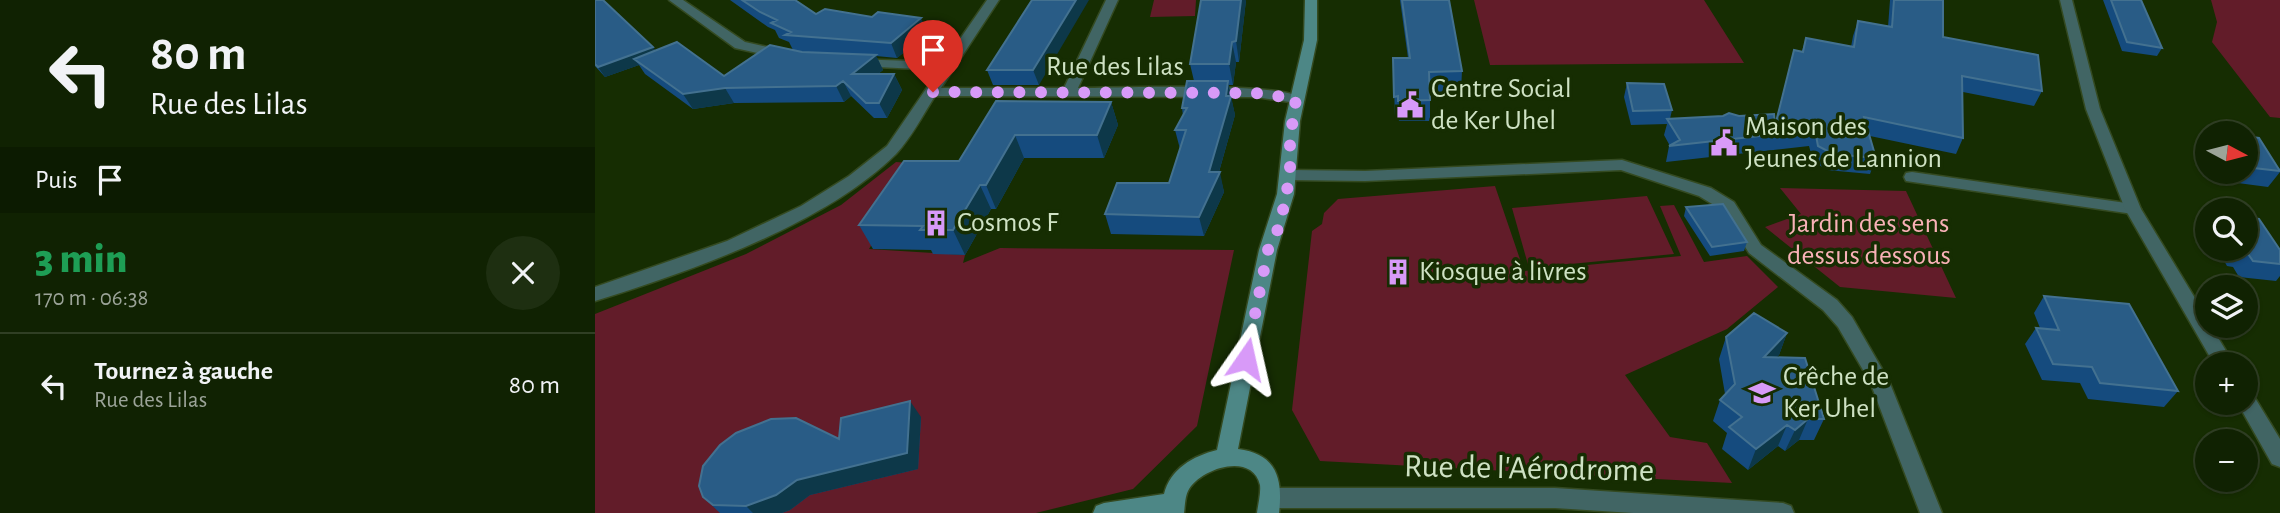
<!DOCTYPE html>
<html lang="fr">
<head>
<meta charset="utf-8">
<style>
	:root { --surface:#102202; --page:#1e2f11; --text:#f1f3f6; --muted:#9ca499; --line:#303f24 }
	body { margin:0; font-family:"Alegreya Sans",sans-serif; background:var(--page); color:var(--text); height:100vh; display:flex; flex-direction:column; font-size:26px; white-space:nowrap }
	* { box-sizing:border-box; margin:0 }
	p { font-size:23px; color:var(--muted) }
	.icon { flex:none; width:38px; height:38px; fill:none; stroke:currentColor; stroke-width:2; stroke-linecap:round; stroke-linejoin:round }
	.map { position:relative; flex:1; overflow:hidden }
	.side { display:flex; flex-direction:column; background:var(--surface); width:595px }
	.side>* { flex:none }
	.top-card { background:#102202; color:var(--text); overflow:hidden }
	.needle { width:46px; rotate:97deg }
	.tools { position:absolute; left:1600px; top:121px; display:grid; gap:14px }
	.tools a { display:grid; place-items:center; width:63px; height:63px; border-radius:50%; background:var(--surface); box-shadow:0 2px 5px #0004,0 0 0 2px var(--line); font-size:35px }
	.pin { position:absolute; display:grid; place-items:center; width:60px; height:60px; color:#fff; margin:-72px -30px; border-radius:50% 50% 50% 0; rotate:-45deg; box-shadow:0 0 7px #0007 }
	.pin .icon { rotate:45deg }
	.me { position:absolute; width:77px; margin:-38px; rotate:11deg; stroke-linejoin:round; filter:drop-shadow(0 0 5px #0008) }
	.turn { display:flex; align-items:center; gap:24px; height:147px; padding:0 35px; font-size:32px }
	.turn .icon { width:91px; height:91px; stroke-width:2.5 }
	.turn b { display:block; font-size:49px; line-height:60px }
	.then { display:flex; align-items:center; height:66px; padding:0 35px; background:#0003; gap:14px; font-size:26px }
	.round { display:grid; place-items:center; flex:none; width:74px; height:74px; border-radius:37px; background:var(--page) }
	.summary { display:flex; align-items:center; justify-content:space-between; height:119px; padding:0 35px }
	h1 { font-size:42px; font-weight:800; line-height:52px; color:#1e9e55 }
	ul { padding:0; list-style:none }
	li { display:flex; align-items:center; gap:21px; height:105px; padding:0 35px; border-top:2px solid var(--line) }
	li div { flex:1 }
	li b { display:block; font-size:26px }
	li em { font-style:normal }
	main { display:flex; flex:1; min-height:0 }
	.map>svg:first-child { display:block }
	.green { fill:#621c29 }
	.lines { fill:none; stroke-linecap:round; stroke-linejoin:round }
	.lane-casing { stroke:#344a21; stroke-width:3 }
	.street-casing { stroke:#344a21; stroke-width:3 }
	.secondary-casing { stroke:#344a21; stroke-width:3 }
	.lane { fill:#416564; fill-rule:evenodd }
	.street { fill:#416564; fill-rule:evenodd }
	.secondary { fill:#4d8786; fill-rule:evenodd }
	.wall { fill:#154b7e }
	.shaded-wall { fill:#0d3849 }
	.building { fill:#295c86; stroke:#437190; stroke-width:2 }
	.route { stroke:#d89af8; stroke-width:12; stroke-dasharray:0 21.6 }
	.labels { text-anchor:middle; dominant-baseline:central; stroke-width:7; stroke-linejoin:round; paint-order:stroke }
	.street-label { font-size:28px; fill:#cfe2c4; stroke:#162d02 }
	.poi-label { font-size:28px; fill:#cfe2c4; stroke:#162d02; text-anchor:start }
	.park-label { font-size:28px; fill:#f9b1b7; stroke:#162d02 }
	.near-street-label { font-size:33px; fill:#cfe2c4; stroke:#162d02 }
</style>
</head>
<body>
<main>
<section class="side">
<div class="top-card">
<div class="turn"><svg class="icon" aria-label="left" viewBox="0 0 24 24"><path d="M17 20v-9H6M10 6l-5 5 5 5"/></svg><div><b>80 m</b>Rue des Lilas</div></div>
<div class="then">Puis<svg class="icon" aria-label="arrive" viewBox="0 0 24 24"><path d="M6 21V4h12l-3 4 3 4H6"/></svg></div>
</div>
<div class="summary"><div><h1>3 min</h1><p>170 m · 06:38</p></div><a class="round"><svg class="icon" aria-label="close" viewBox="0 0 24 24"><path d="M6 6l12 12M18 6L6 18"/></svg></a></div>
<ul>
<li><svg class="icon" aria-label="left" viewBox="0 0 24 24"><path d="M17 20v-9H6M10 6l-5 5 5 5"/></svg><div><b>Tournez à gauche</b><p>Rue des Lilas</p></div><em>80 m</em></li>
</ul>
</section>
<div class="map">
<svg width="1685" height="513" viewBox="0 0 1685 513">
	<rect width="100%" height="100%" fill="#162d02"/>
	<path class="green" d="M559,0h42l-1,16 -45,1z
		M879,0h230l40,63 -254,2z
		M1616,0h69v118l-10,-1 -58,-75 5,-20z
		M301,162l26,2 -53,85 96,6 -2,8 37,-15 234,2 -37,176 -64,63 -97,24h-441v-199l151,-60 95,-49z
		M900,186l29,85 157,-15 -21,-50 14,-1 30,57 43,-6 31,31 -51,42 -102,46 45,62 37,6 25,40 -412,-22 -28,-51 20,-179 10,-7 2,-11 14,-14z
		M1185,188l126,3 50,107 -116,-11 -75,-60 36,-13z
		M1052,196l27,58 -145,14 -17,-60z"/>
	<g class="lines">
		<g class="lane-casing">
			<path id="lane" d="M1027,160l89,28 23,14 27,43 76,55 15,17 37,64 53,132h-22l-50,-131 -32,-55 -15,-17 -74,-57 -27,-43 -23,-14 -78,-26 -256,11 -75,-1 -8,-5 8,-5 75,1z
				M1317,172l221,32 8,5 -8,5 -227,-33 -2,-4 2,-4z"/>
		</g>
		<g class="street-casing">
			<path id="street" d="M74,0h14l62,42 44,10 2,3 -7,4 -49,-11z
				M392,0h12l-58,88h123l42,-88h12l-40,88c36,0 206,-7 225,11l-7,4 -40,-6 -321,-1c-12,19 -24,42 -39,58 -70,70 -207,118 -301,147v-14l132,-46 74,-35 48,-30 38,-30 52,-76 -83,-4 -7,-4 2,-3 93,3z
				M1465,0h12l28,109 41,100 66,109v8h4l23,38h-20l-89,-155 -39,-100z
				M1650,391l7,2 28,46v28l-8,-3 -35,-62h8z
				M678,488h282l228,15 8,3 3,7h-161l-78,-5h-282l-8,-3 -3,-7 3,-7z"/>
		</g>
		<g class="secondary-casing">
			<path id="secondary" d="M710,0h12v40l-17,81 -6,73 -17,56 -39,199c39,5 45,30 41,64h-22c1,-8 4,-20 3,-28 -8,-34 -61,-16 -72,6 -3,6 -3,15 -4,22h-91l3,-7 8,-3 60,-9c6,-25 29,-38 53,-44l42,-200 18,-56 8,-73 19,-81z"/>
		</g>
		<use href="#lane" class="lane"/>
		<use href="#street" class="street"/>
		<use href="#secondary" class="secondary"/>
	</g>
	<path class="wall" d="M0,0l60,50 69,26 69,-26 -4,-8 -10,-4 -4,-8 -7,-3 -38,-27h65l21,14 112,19 -31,25 -21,-2 7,14 -5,4h16l8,16 -15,28h-13l-23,-22 -7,6 -110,1 -41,6 -48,-35 -6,-9 -34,12 -10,-11z
		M437,0l7,85h-46l-6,-15z
		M651,0l-7,62h-3l-3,23h-5l7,30 -16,57 5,20 -20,44 -93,-2 -6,-20 64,-31 11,-34 -5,-19 8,-14 -1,-8 12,-27 -4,-17z
		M805,0h49l13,71 -1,21h-31v29h-31l-1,-4h-3l-2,-59h15z
		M1295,0h53v37l99,54 -8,15 -71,-14v46l-7,16 -86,-18 6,22 -6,16 -43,-4 -14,-9 -4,-15 -143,16 3,-16h1l-6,-11 3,-11 -36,1 -7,-28 3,-14 45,27 -2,9 105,5 19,-74 8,1 4,-13 45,9 2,-11 5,-15 30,6z
		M1508,0h38l21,48 -5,8 -35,-5z
		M401,101l115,1 7,23 -14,33h-80l-28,51h-5l-26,46 -32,-1 -2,-4 -58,-1 -14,-24 100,-64z
		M1612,135v29l-9,-17z
		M1650,136l35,33v3l-12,15 -53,-7 -4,-8h34z
		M1091,207l61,35 -3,9 -34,5 -26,-40z
		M1622,248l63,2v26l-4,5 -37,-4 -6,-10 -6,-1z
		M1449,296l134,95 -14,16 -76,-8 -8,-16 -38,-3 -17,-36 11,-16h4l-6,-15z
		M1192,333l-8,22 -3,2 48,62 -10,21h-15l-14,11 -7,-5 -30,24 -26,-21 5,-16 -14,-12 7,-21 5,-6 -6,-35 7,-22z
		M326,417l-3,52 -108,26 -20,15 -8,3h-62l-17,-16 136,-58z"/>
	<path class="shaded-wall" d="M481,0h13l-50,85 -6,-15z
		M646,0h5l-7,62 -3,-21z
		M326,18l7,15 -31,25 -6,-15z
		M637,42l4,20 -3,23 -4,-21z
		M58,47l7,10 -26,2 5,6 -34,12 -7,-10z
		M281,55l7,15 -24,19 -7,-15z
		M299,74l8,16 -15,28 -8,-15z
		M248,81l8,15 -7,6 -8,-16z
		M633,81l7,34 -17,60 2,-3 4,20 -20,44 -5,-19 10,-45z
		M130,88l9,15 -41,6 -10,-15z
		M516,102l7,23 -14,33 -7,-23z
		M420,135l9,23 -28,51 -10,-24z
		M385,185l11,24 -26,46 -12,-25z
		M1192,333l-8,22 -23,24 8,-22z
		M315,401l11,16 -3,52 -108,26 -20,15 -8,3h-29l-7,-7 51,-26z
		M1213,419l-9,21 -14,11 10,-21z
		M1192,425l-9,21 -30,24 8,-21z"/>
	<path class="building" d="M0,0h8l50,47 -55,20 -3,-3z
		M147,0h53l21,14 9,-5 47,8 6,-5 43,6 -30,25 -106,-8 6,-3 -20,-9 6,-3 -17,-8z
		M437,0h44l-43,70h-46z
		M606,0h40l-5,41 -4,1 -3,22h-39z
		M807,0h47l13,71 -33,1 1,28 -32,1v-5l-4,1 -1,-39h17z
		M1299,0h49v37l95,18 4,36 -80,-15 1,62 -99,-21 12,41 -43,-4 -15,-8 -3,-16 -146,16 11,-6 -13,-21 56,-3 6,-3 10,3 35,-2 1,12 19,-76 9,2 3,-14 48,9 4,-26 34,6z
		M1516,0h30l21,48 -35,-6z
		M82,42l47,34 46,-31 32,7 74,3 -24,19h42l-15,29h-13l-23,-22 -7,5 -111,2 -42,6 -49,-35z
		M592,81h41l-2,15h5l-22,76h11l-21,45 -94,-3 12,-31h52l17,-53h-11l12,-22h-5z
		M1032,83l37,1 8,26 -39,1z
		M401,101l115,1 -14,33h-82l-29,50h-6l-27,45h-33l3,-4 -64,-1 45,-64h55z
		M1650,136l14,2 21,33 -35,-4z
		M1128,204l24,38 -35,5 -26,-40z
		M1650,217l14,2 21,31v14l-27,-3 -7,-10 -6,-1v-2h5z
		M1449,296l85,8 49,87 -78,-8 -8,-16 -39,-3 -17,-36 23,2z
		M1159,313l33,20 -23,24 41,1 19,61h-16l-13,11 -8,-5 -31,24 -27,-22 13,-10 -22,-17 15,-16 -9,-47z
		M315,401l-3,52 -110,27 -21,15 -30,11 -33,-1 -10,-8 -4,-11 4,-20 17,-21 16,-12 35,-14 25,-1 43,21 2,-21z"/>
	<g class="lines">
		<path class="route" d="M338,92l323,1 40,6 -6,40v36l-10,50 -12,25 -22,109"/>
	</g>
	<defs>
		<g id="civic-bare" transform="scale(2.1)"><path d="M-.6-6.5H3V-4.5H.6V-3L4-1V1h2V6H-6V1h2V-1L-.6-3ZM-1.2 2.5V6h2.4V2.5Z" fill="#d89af8" stroke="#162d02" stroke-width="2.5" paint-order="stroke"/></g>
		<g id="building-bare" transform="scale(2.1)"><path d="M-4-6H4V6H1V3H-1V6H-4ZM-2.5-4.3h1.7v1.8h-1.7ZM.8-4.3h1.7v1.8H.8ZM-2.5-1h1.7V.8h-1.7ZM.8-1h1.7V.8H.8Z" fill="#d89af8" stroke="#162d02" stroke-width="2.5" paint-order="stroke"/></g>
		<g id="school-bare" transform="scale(2.1)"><path d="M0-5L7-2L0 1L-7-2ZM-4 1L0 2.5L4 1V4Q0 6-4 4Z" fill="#d89af8" stroke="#162d02" stroke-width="2.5" paint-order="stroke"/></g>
	</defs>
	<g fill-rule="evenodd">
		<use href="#civic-bare" x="815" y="105"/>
		<use href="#civic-bare" x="1129" y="143"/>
		<use href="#building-bare" x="341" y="223"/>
		<use href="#building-bare" x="803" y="272"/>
		<use href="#school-bare" x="1167" y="393"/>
	</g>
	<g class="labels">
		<g class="street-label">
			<text x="520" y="67">Rue des Lilas</text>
		</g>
		<g class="poi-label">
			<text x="836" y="89">Centre Social<tspan x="836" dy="32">de Ker Uhel</tspan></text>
			<text x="1150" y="127">Maison des<tspan x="1150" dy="32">Jeunes de Lannion</tspan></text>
			<text x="362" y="223">Cosmos F</text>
			<text x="824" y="272">Kiosque à livres</text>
			<text x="1188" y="377">Crêche de<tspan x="1188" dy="32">Ker Uhel</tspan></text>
		</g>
		<g class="park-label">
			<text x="1274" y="224">Jardin des sens<tspan x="1274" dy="32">dessus dessous</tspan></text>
		</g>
		<g class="near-street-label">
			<text transform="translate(934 469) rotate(1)">Rue de l'Aérodrome</text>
		</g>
	</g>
</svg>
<div class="tools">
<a><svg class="needle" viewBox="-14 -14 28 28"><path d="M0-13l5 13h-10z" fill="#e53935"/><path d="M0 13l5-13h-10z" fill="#9ca499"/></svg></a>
<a><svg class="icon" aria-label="search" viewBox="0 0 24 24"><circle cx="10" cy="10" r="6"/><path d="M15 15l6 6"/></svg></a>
<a><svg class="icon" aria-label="layers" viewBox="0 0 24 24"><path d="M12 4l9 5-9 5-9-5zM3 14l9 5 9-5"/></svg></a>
<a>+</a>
<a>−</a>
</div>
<div class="pin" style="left:338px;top:92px;background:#d93025"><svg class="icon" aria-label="arrive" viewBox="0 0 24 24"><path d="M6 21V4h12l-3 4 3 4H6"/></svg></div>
<svg class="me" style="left:651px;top:359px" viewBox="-20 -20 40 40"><path d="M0-17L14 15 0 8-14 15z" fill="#d89af8" stroke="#fff" stroke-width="4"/></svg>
</div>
</main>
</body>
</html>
